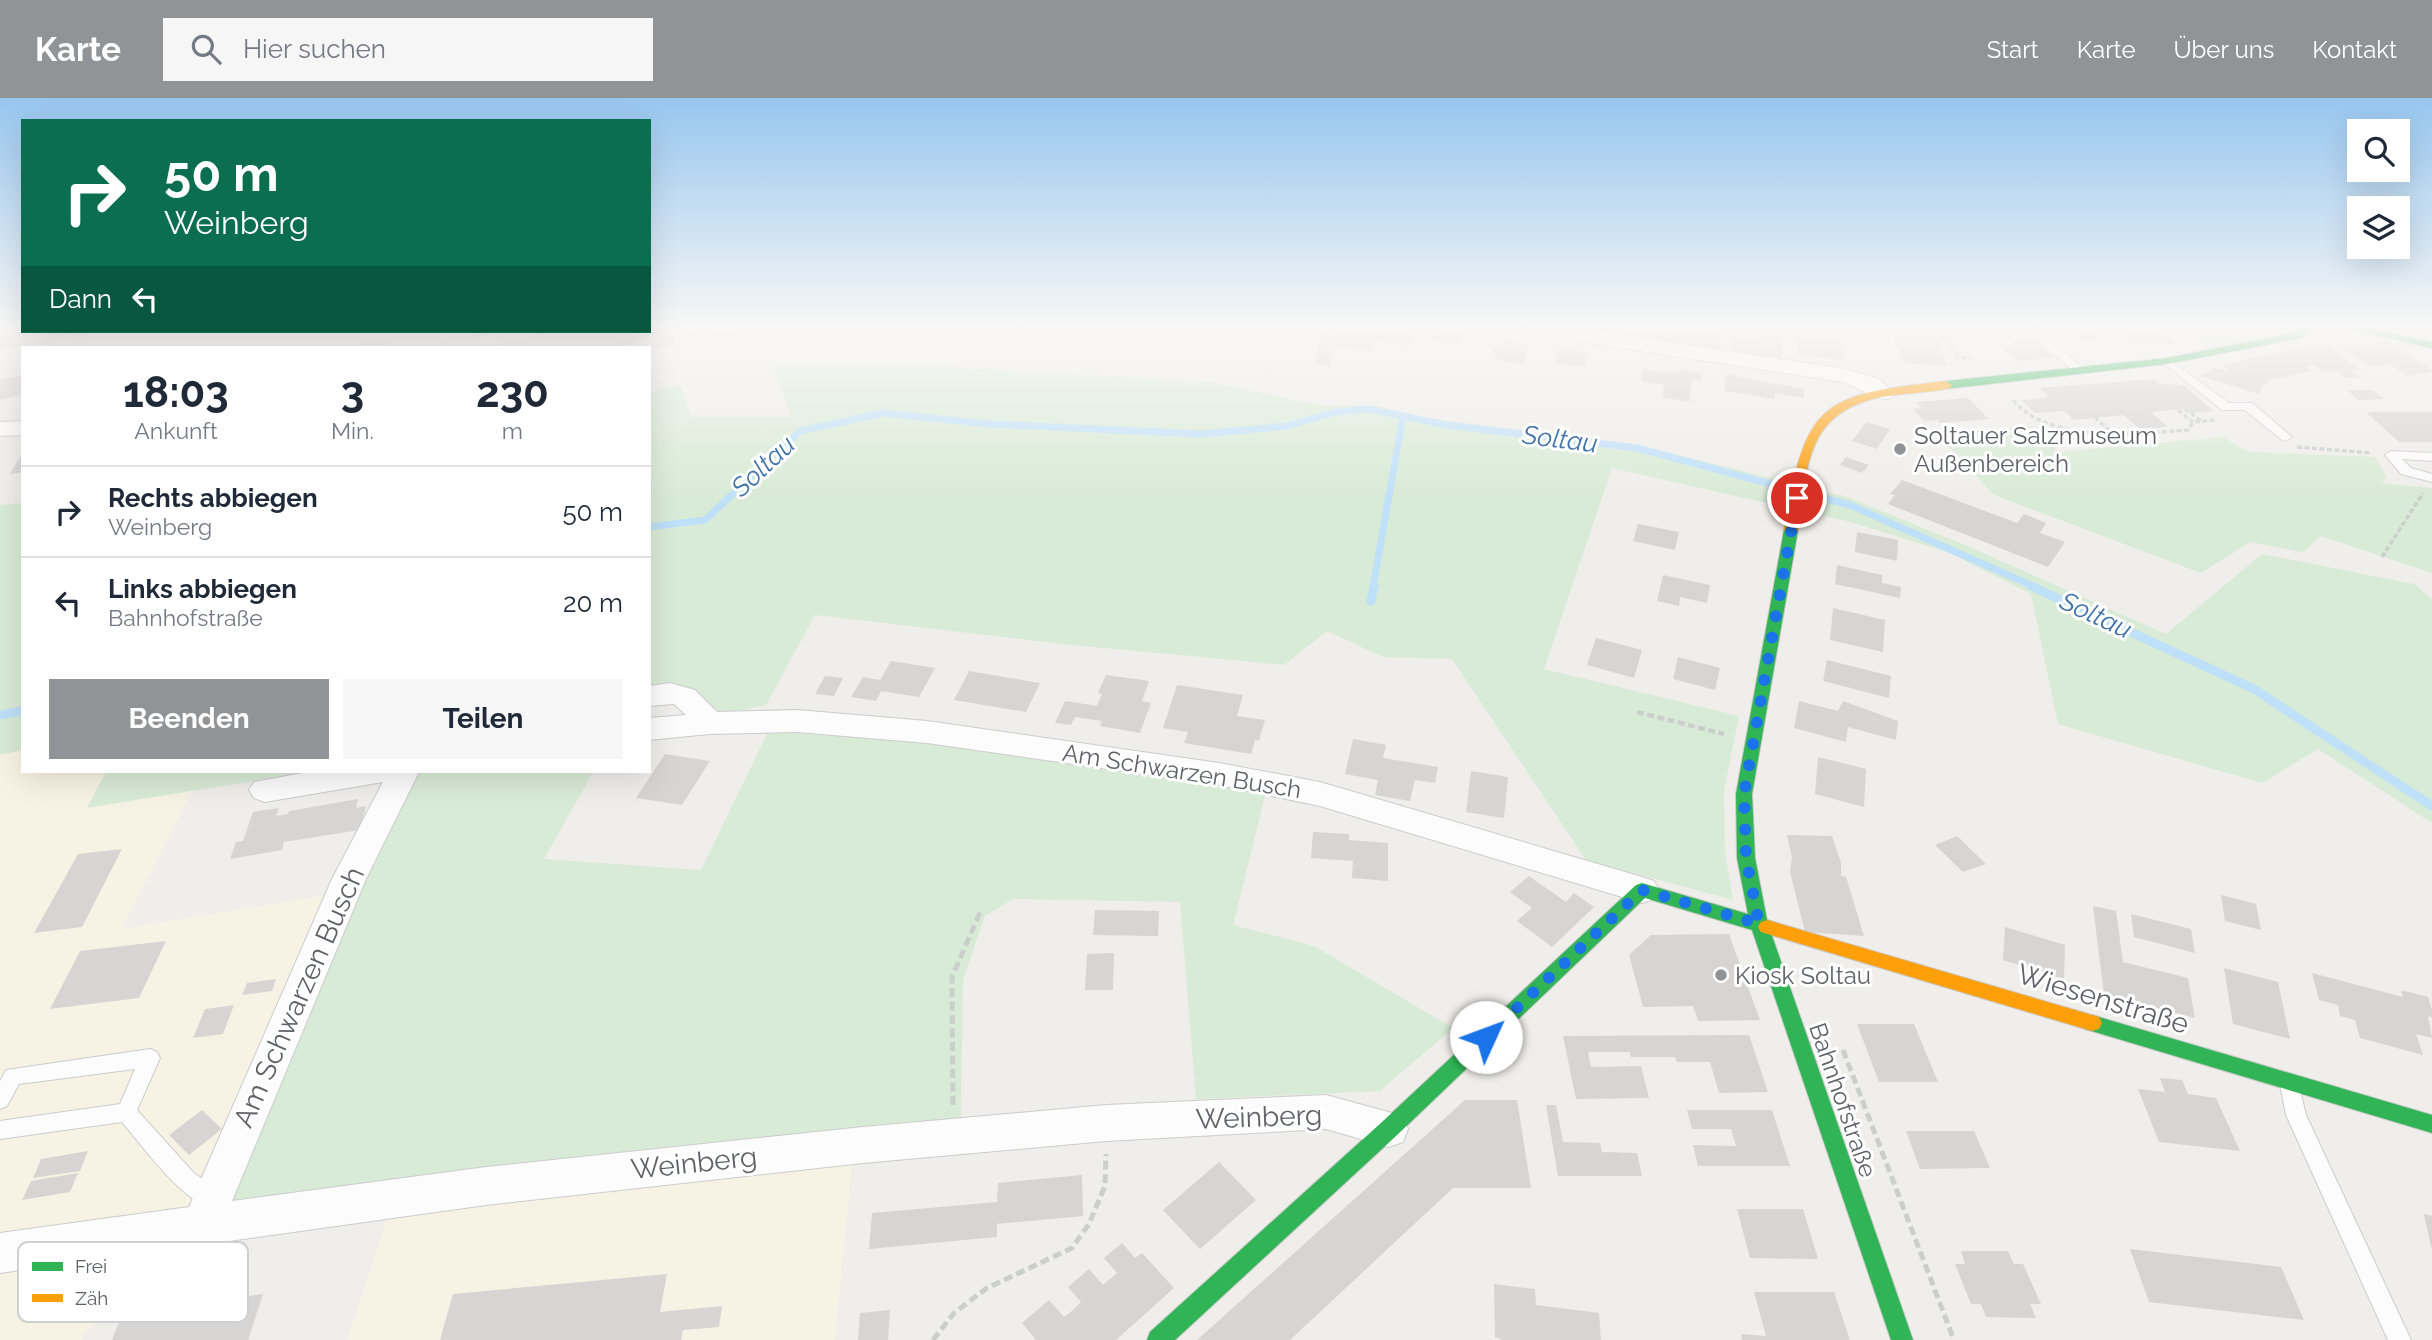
<!DOCTYPE html>
<html lang="de">
<head>
<meta charset="utf-8">
<style>
	:root { --surface:#fff; --page:#f6f6f7; --text:#1f2937; --muted:#747a83; --line:#e0e1e3; --accent:#919496 }
	body { margin:0; font-family:Raleway,sans-serif; background:var(--page); color:var(--text); height:100vh; display:flex; flex-direction:column; font-size:26px; white-space:nowrap }
	* { box-sizing:border-box; margin:0 }
	p { font-size:23px; color:var(--muted) }
	.icon { flex:none; width:38px; height:38px; fill:none; stroke:currentColor; stroke-width:2; stroke-linecap:round; stroke-linejoin:round }
	.map { position:relative; flex:1; overflow:hidden }
	.drawer { position:absolute; left:21px; top:248px; width:630px; height:427px; display:flex; flex-direction:column; background:var(--surface); border-radius:0px; box-shadow:0 7px 28px #0002 }
	.drawer>* { flex:none }
	.banner { position:absolute; left:21px; top:21px; width:630px; height:214px; border-radius:0px; box-shadow:0 7px 28px #0002; background:#0b6e4f; color:#fff; overflow:hidden }
	.controls { position:absolute; left:2347px; top:21px; display:grid; gap:14px }
	.controls a { display:grid; place-items:center; width:63px; height:63px; border-radius:0px; background:var(--surface); box-shadow:0 7px 28px #0002; font-size:35px }
	.pin { position:absolute; display:grid; place-items:center; width:60px; height:60px; color:#fff; margin:-30px; border:4px solid #fff; border-radius:50%; box-shadow:0 2px 7px #0007 }
	.me { position:absolute; width:77px; margin:-38px; rotate:47deg; stroke-linejoin:round; filter:drop-shadow(0 0 5px #0008) }
	.turn { display:flex; align-items:center; gap:24px; height:147px; padding:0 28px; font-size:32px }
	.turn .icon { width:91px; height:91px; stroke-width:2.5 }
	.turn b { display:block; font-size:49px; line-height:60px }
	.then { display:flex; align-items:center; height:66px; padding:0 28px; background:#0003; gap:14px; font-size:26px }
	.eta { display:flex; justify-content:space-evenly; align-items:center; height:119px; text-align:center }
	.eta b { font-size:42px; font-weight:700; line-height:49px }
	.cta { display:flex; gap:14px; margin-top:auto; padding:14px 28px }
	.cta a { flex:1; height:80px; border-radius:0px; background:var(--accent); color:#fff; font-size:28px; font-weight:700; line-height:80px; text-align:center }
	.cta a+a { background:var(--page); color:var(--text) }
	ul { padding:0; list-style:none }
	li { display:flex; align-items:center; gap:21px; height:91px; padding:0 28px; border-top:2px solid var(--line) }
	li div { flex:1 }
	li b { display:block; font-size:26px }
	li em { font-style:normal }
	header { display:flex; align-items:center; gap:42px; box-sizing:border-box; height:98px; padding:0 35px; background:var(--accent); color:#fff }
	header strong { font-size:33px }
	nav { display:flex; gap:38px; margin-inline-start:auto; font-size:24px }
	.search { width:490px; height:63px; background:var(--page); display:flex; align-items:center; gap:18px; box-sizing:border-box; padding:0 24px; border-radius:0px; color:var(--muted); font-size:26px }
	.map>svg:first-child { display:block }
	.commercial { fill:#f7f3e4 }
	.green { fill:#d8ebd6 }
	.lines { fill:none; stroke-linecap:round; stroke-linejoin:round }
	.stream-far1 { stroke:#bfe0f9; stroke-width:7 }
	.stream { stroke:#bfe0f9; stroke-width:9 }
	.building { fill:#d6d5d3 }
	.lane-casing { stroke:#cbcccc; stroke-width:2 }
	.street-casing { stroke:#cbcccc; stroke-width:2 }
	.fast-casing { stroke:#cacacb; stroke-width:2 }
	.slow-casing { stroke:#cacacb; stroke-width:2 }
	.path-far2 { stroke:#cacfcc; stroke-width:3.5; stroke-dasharray:5 2.5; stroke-linecap:butt }
	.path-far1 { stroke:#cacfcc; stroke-width:4.5; stroke-dasharray:7 3.5; stroke-linecap:butt }
	.path { stroke:#cacfcc; stroke-width:5; stroke-dasharray:9 4.5; stroke-linecap:butt }
	.lane { fill:#fdfcfc; fill-rule:evenodd }
	.street { fill:#fdfcfc; fill-rule:evenodd }
	.fast { fill:#30b455; fill-rule:evenodd }
	.slow { fill:#ff9f0a; fill-rule:evenodd }
	.route { stroke:#1a73e8; stroke-width:12; stroke-dasharray:0 21.6 }
	.poi-dot { fill:#919496; stroke:#fff; stroke-width:2.5 }
	.labels { text-anchor:middle; dominant-baseline:central; stroke-width:6; stroke-linejoin:round; paint-order:stroke }
	.poi-label { font-size:24px; fill:#5f6368; stroke:#fff; text-anchor:start }
	.street-label { font-size:24px; fill:#5f6368; stroke:#fff }
	.water-label { font-size:26px; font-style:italic; fill:#4174aa; stroke:#fff }
	.near-street-label { font-size:28px; fill:#5f6368; stroke:#fff }
	.key { fill:#fff; stroke:#cfd0d2; stroke-width:2 }
	.key-label { font-size:19px; fill:#5f6368 }
</style>
</head>
<body>
<header>
<strong>Karte</strong>
<div class="search"><svg class="icon" aria-label="search" viewBox="0 0 24 24"><circle cx="10" cy="10" r="6"/><path d="M15 15l6 6"/></svg>Hier suchen</div>
<nav><a>Start</a><a>Karte</a><a>Über uns</a><a>Kontakt</a></nav>
</header>
<div class="map">
<svg width="2432" height="1242" viewBox="0 0 2432 1242">
	<rect width="100%" height="100%" fill="#efeeea"/>
	<path class="commercial" d="M23,652v22h83l-19,35 107,-18 -73,140 213,-35 -121,313 -213,30v-482z
		M853,1060l-18,182h-488l41,-124z
		M158,1151l-78,91h-80v-68z"/>
	<path class="green" d="M2182,227h105l-1,7 -77,17z
		M773,268h155l283,16 108,23 55,1 52,12 212,27 209,52 118,48 201,89 96,-80 152,30 18,15v224l-114,-74 -56,34 -204,-59 -27,-130 -81,-41 -103,-32 -235,-53 -68,201 195,47 -15,75 1,63 8,46 -147,-40 -134,-201 -69,-2 -56,-26 -43,34 -212,-20 -257,-30 -49,90 -43,9 -28,-19 -46,-4v-300l32,-6 10,32h100z
		M2032,328l27,26 164,-15 26,15 126,5 12,21 -6,5 51,5v85l-111,-37 -18,16 -53,-10 -49,31 -207,-78 -58,-62z
		M23,405v247l-23,5v-250z
		M768,634l161,9 337,51 -33,133 81,21 139,82 -73,63 -184,8 -16,-197 -167,-3 -28,17 -22,64 -2,139 -748,88 129,-330 56,-105h195l-49,87 157,11z
		M106,674h202l-221,36z"/>
	<g class="lines">
		<path class="stream-far1" d="M1805,395l45,12 185,82
			M649,429l56,-7 95,-89 83,-18 106,11 212,10 86,-8 49,-14 33,-3 77,16 191,23 155,42
			M1373,489l30,-171"/>
		<path class="stream" d="M2031,488l223,103 178,117
			M1371,503l3,-15
			M0,617l23,-4"/>
	</g>
	<path class="building" d="M649,227h21l5,20 -23,4 -2,-10 -22,4 -2,-12h23z
		M687,227h56l2,8 -34,6 -2,-7 -20,4z
		M1345,227h38l33,5 -7,16 -32,-6 -5,12 -44,-7 -1,8 5,1 -2,12 -15,-2 7,-32 18,2z
		M1584,227h112l26,4 -3,21 -136,-21z
		M2055,227h36l13,13 -24,1 -7,-7z
		M2116,227h41l19,19h-43z
		M23,230v3h5l-1,13 -27,6v-17z
		M1437,231l26,5 -5,11 -27,-5z
		M44,233h42l1,7 -16,4v-7l-26,6z
		M1891,234l43,3 14,31 -45,-3z
		M1761,235l21,3v23l-52,-7 1,-16 30,5z
		M382,239l10,11h-32l-3,-3z
		M1797,239l45,5 3,18 -46,-5z
		M2032,240l8,6 15,14 -38,3 -14,-14 14,-1 -6,-5z
		M1501,243l28,4 -6,19 -27,-4 1,-4 -5,-1 4,-12 4,1z
		M2387,244l45,28v2l-25,4 -17,-12 -19,3 -30,-19z
		M2328,248l33,24h-10l9,8h-14l-9,-7 -14,1 -8,-7 -9,2 7,4 -46,9 4,3 -7,1 -5,10 -59,-18 14,-8 16,3 -9,-6 75,-16z
		M1558,250l30,5 -3,15 -30,-5z
		M1643,271l22,4v-3l14,3v-4l23,4 -1,8 -9,-1 -3,22 -27,-5 2,-12 -23,-4z
		M1726,276l78,15v9l-29,-5v6l-51,-8z
		M23,277v19l-23,6v-20z
		M2153,281l7,5 23,1 31,26 -27,2 -5,-4 -31,3 17,15 -28,2 -17,-14 -49,5 -10,-9 -29,2 -13,-12h-6l33,-4 -10,-9z
		M2347,292h25l12,9 -26,1z
		M1968,300l21,21 -49,4 -3,-3 -13,1 -11,-12 9,-1 -6,-6z
		M2366,314h66v30h-33z
		M1866,324l24,7 -13,20 -25,-8z
		M23,354v20l-13,2z
		M1846,359l23,8 -7,8 -22,-8z
		M1902,382l115,43 7,-9 22,9 -6,10 25,9 -17,25 -160,-63 7,-9 -5,-1z
		M1638,426l41,8 -4,18 -42,-9z
		M1857,434l41,8 -1,21 -42,-9z
		M1837,467l45,10v8l19,4 -1,11 -65,-14z
		M1663,477l47,10 -3,18 -27,-6 -1,9 -22,-5z
		M1833,510l52,12 -2,32 -53,-12z
		M1596,540l46,12 -8,28 -47,-13z
		M1678,559l42,11 -5,22 -42,-11z
		M1827,562l64,16 -2,22 -66,-17z
		M891,563l44,7 -16,29 -38,-6 -5,10 -25,-4 12,-20 17,3z
		M969,573l71,12 -14,29 -72,-12z
		M1106,577l43,6 -7,20 9,2 -11,30 -40,-7 2,-5 -27,-4 -4,8 -16,-2 10,-22 32,5 5,-12 -4,-1z
		M825,578l18,2 -9,18 -19,-2z
		M1177,587l66,10 -6,21 28,4 -6,21 -4,-1 -4,14 -67,-11 4,-11 -25,-4z
		M1799,603l39,10 5,-10 55,20 -2,19 -48,-13 -2,15 -52,-14z
		M1353,641l33,6 -3,13 55,9 -3,16 -20,-3 -5,21 -35,-6 3,-15 -33,-6z
		M665,656l45,7 -28,44 -46,-7z
		M1818,659l48,12 -2,38 -49,-13z
		M1471,673l37,6 -4,41 -38,-6z
		M358,701l-2,9 10,-2 -6,24 -76,12 -2,8 -52,9 6,-17 7,-1 10,-29 26,-4 -3,8 12,-2 1,-3z
		M1313,734l36,2v6l39,3v38l-36,-3 1,-17 -42,-3z
		M1787,737l45,1 9,27v13l5,1 18,59 -59,-4 -15,-60 2,-14z
		M1957,738l29,28 -23,8 -28,-27z
		M122,751l-40,78 -48,6 44,-79z
		M1529,778l37,26 8,-9 20,14 -42,40 -35,-26 15,-13 -22,-16z
		M2221,797l35,9 5,26 -36,-9z
		M2093,808l23,5 7,51 65,16 7,40 -91,-23z
		M1095,812l64,1 -1,25 -65,-1z
		M2131,816l60,15 4,24 -61,-16z
		M2005,829l60,18 -1,34 -61,-19z
		M1729,836l31,86 -62,1 -5,-15 -50,1 -14,-52 22,-20z
		M166,843l-27,57 -89,11 30,-58z
		M1114,855l-1,37h-28l2,-36z
		M2224,870l54,14 12,57 -57,-15z
		M2312,875l91,24 -2,-7 27,7 4,13v7l-4,-1 4,22 -16,-4 7,21 -63,-17 -5,-18 -15,-4 -2,-11 -19,-5z
		M276,881l-4,12 -30,4 5,-12z
		M234,907l-11,29 -30,4 12,-29z
		M1857,926h57l24,58h-59z
		M1749,937l19,57 -49,1 -9,-31h-33l-2,-5h-44l-1,-5h-42l3,15 50,-1 8,32 -73,1 -13,-63z
		M2160,980l22,2 6,14 28,4 24,53 -81,-9 -21,-53 27,3z
		M1465,1002h52l14,88h-78l-163,152h-93z
		M1546,1007h10l7,37 37,1 2,9 35,1 5,23h-84z
		M202,1012l20,19 -33,26 -20,-20z
		M1687,1012h85l18,56h-92l-5,-21 43,1 -5,-17h-39z
		M1906,1033h68l16,37 -70,1z
		M88,1053l-8,20 -47,7 8,-19z
		M1219,1064l37,38 -56,49 -37,-39z
		M78,1075l-8,19 -48,8 9,-19z
		M1082,1077l1,41 -86,8v13l-128,12 3,-36 125,-11 1,-19z
		M1737,1111h66l15,50 -68,-1z
		M2424,1116l8,2v31h-1z
		M1122,1145l13,15 7,-5 32,35 -58,52h-80l-14,-17 27,-23 15,17 8,-6 9,-9 -13,-15 21,-18 14,16 14,-12 -13,-15z
		M2130,1151l151,18 23,53 -155,-18z
		M1961,1153h47l6,13h9l18,40h-11l6,14 -50,-1 -5,-13h-10l-16,-40h10z
		M243,1173l-9,27 29,-4 -15,46h-136l10,-25 78,-12 10,-27z
		M667,1176l-7,38 62,-6 -3,21 -36,3 -2,10h-241l13,-46z
		M1494,1186l41,5 1,16 63,8 2,27h-98l-8,-3z
		M1754,1194h80l16,48h-108l-1,-6 25,2z
		M890,1212l-2,30h-30l2,-27z"/>
	<g class="lines">
		<g class="lane-casing">
			<path id="lane" d="M2021,227h12l52,45v4h-8z
				M2167,260l62,45h23l40,34 -6,4 -4,-1 -37,-30h-23l-59,-47v-4z
				M2391,353l41,2v8l-30,-2 9,9 21,6v8l-31,-8 -16,-19z
				M150,951l7,3 3,6 -23,52 56,62 26,20 3,7 -3,7 -8,3c-33,-13 -66,-60 -89,-87l-122,17v-18l120,-17 15,-35 -116,15 -12,22 -7,3v-28l6,-11z
				M2290,977l7,3 9,37 105,225h-23l-102,-225 -6,-31 3,-6z"/>
		</g>
		<g class="street-casing">
			<path id="street" d="M1500,227h54l292,44 33,10 15,14 -3,5c-15,4 -33,-11 -48,-16l-333,-51 -7,-2z
				M501,233h37l-3,5 -54,12h-37l3,-5z
				M23,323v14l-23,1v-14z
				M670,585l25,7 22,22 80,-2 130,11 292,42 101,19 322,95 12,4 5,9 -5,9 -12,4 -322,-97 -101,-21 -292,-42 -130,-11 -88,2 -60,6v-22l37,-3 -12,-11 -25,2v-20z
				M308,674h111l-53,107 -134,322 254,-34 377,-40 243,-22 220,-10 77,21 5,13 -5,13 -14,5 -63,-18 -220,12 -243,22 -377,42 -486,68v-40l189,-26 143,-328 51,-97 -118,20 -11,-4 -5,-8 5,-8z"/>
		</g>
		<g class="fast-casing">
			<path id="fast" d="M2304,227h12l-15,13 -134,26 -221,25 -6,-4 6,-4 221,-23 126,-25z
				M2332,227h22l78,17v6z
				M1791,428l7,4 -46,264 3,64 12,62 6,2 3,5 -5,6 142,407h-22l-139,-410 -107,-32 -249,238 -221,204h-28l3,-8 232,-210 254,-237 6,-2 106,31 -11,-56 -1,-64 48,-264z
				M2092,917l340,100v18l-347,-104 -3,-6 3,-6z"/>
		</g>
		<g class="slow-casing">
			<path id="slow" d="M1946,283l6,4 -2,3c-23,5 -46,5 -69,9 -76,16 -73,69 -83,133l-7,4 -5,-1 -2,-3c22,-127 34,-135 162,-149z
				M1767,822l325,95 7,2 3,6 -3,6 -7,2 -331,-99 -3,-5 3,-5z"/>
		</g>
		<path class="path-far2" d="M1930,227l27,30 14,5
			M2013,302c36,44 124,34 175,30l5,-8 22,-2
			M2178,312l15,12
			M2191,315l10,8
			M2095,319l17,16
			M2297,349l75,6
			M2382,459l41,-64"/>
		<path class="path-far1" d="M1637,614l87,22
			M977,821l4,-8"/>
		<path class="path" d="M1843,952l111,290
			M953,1007l-1,-128 26,-60
			M933,1242l21,-27 33,-25 85,-40 17,-24 16,-38 1,-32"/>
		<use href="#lane" class="lane"/>
		<use href="#street" class="street"/>
		<use href="#fast" class="fast"/>
		<use href="#slow" class="slow"/>
	</g>
	<linearGradient id="sky" x2="0" y2="1"><stop stop-color="#97c6ef"/><stop offset="0.57" stop-color="#f8f7f6"/><stop offset="1" stop-color="#f8f7f6" stop-opacity="0"/></linearGradient>
	<rect width="2432" height="401" fill="url(#sky)"/>
	<g class="lines">
		<path class="route" d="M1486,939l156,-147 117,34 -13,-66 -2,-64 53,-296"/>
	</g>
	<g class="poi-dot">
		<circle cx="1900" cy="351" r="7"/>
		<circle cx="1721" cy="877" r="7"/>
	</g>
	<g class="labels">
		<g class="poi-label">
			<text x="1914" y="337">Soltauer Salzmuseum<tspan x="1914" dy="28">Außenbereich</tspan></text>
			<text x="1735" y="877">Kiosk Soltau</text>
		</g>
		<g class="street-label">
			<text transform="translate(1182 673) rotate(9)">Am Schwarzen Busch</text>
			<text transform="translate(1843 1002) rotate(71)">Bahnhofstraße</text>
		</g>
		<g class="water-label">
			<text transform="translate(1560 341) rotate(7)">Soltau</text>
			<text transform="translate(763 368) rotate(-43)">Soltau</text>
			<text transform="translate(2096 517) rotate(25)">Soltau</text>
		</g>
		<g class="near-street-label">
			<text transform="translate(299 899) rotate(-66)">Am Schwarzen Busch</text>
			<text transform="translate(2103 901) rotate(17)">Wiesenstraße</text>
			<text transform="translate(1259 1019) rotate(-2)">Weinberg</text>
			<text transform="translate(694 1065) rotate(-6)">Weinberg</text>
		</g>
	</g>
	<rect x="18" y="1144" width="230" height="80" rx="10" class="key"/>
	<rect x="32" y="1164" width="31" height="9" fill="#30b455"/>
	<rect x="32" y="1196" width="31" height="8" fill="#ff9f0a"/>
	<g class="key-label">
		<text x="75" y="1175">Frei</text>
		<text x="75" y="1207">Zäh</text>
	</g>
</svg>
<div class="controls">
<a><svg class="icon" aria-label="search" viewBox="0 0 24 24"><circle cx="10" cy="10" r="6"/><path d="M15 15l6 6"/></svg></a>
<a><svg class="icon" aria-label="layers" viewBox="0 0 24 24"><path d="M12 4l9 5-9 5-9-5zM3 14l9 5 9-5"/></svg></a>
</div>
<div class="pin" style="left:1797px;top:400px;background:#d93025"><svg class="icon" aria-label="arrive" viewBox="0 0 24 24"><path d="M6 21V4h12l-3 4 3 4H6"/></svg></div>
<svg class="me" style="left:1486px;top:939px" viewBox="-20 -20 40 40"><circle r="19" fill="#fff"/><path d="M0-13L10 11 0 6-10 11z" fill="#1a73e8"/></svg>
<div class="banner">
<div class="turn"><svg class="icon" aria-label="right" viewBox="0 0 24 24"><path d="M7 20v-9h11M14 6l5 5-5 5"/></svg><div><b>50 m</b>Weinberg</div></div>
<div class="then">Dann<svg class="icon" aria-label="left" viewBox="0 0 24 24"><path d="M17 20v-9H6M10 6l-5 5 5 5"/></svg></div>
</div>
<section class="drawer">
<div class="eta">
<div><b>18:03</b><p>Ankunft</p></div>
<div><b>3</b><p>Min.</p></div>
<div><b>230</b><p>m</p></div>
</div>
<ul>
<li><svg class="icon" aria-label="right" viewBox="0 0 24 24"><path d="M7 20v-9h11M14 6l5 5-5 5"/></svg><div><b>Rechts abbiegen</b><p>Weinberg</p></div><em>50 m</em></li>
<li><svg class="icon" aria-label="left" viewBox="0 0 24 24"><path d="M17 20v-9H6M10 6l-5 5 5 5"/></svg><div><b>Links abbiegen</b><p>Bahnhofstraße</p></div><em>20 m</em></li>
</ul>
<div class="cta"><a>Beenden</a><a>Teilen</a></div>
</section>
</div>
</body>
</html>
